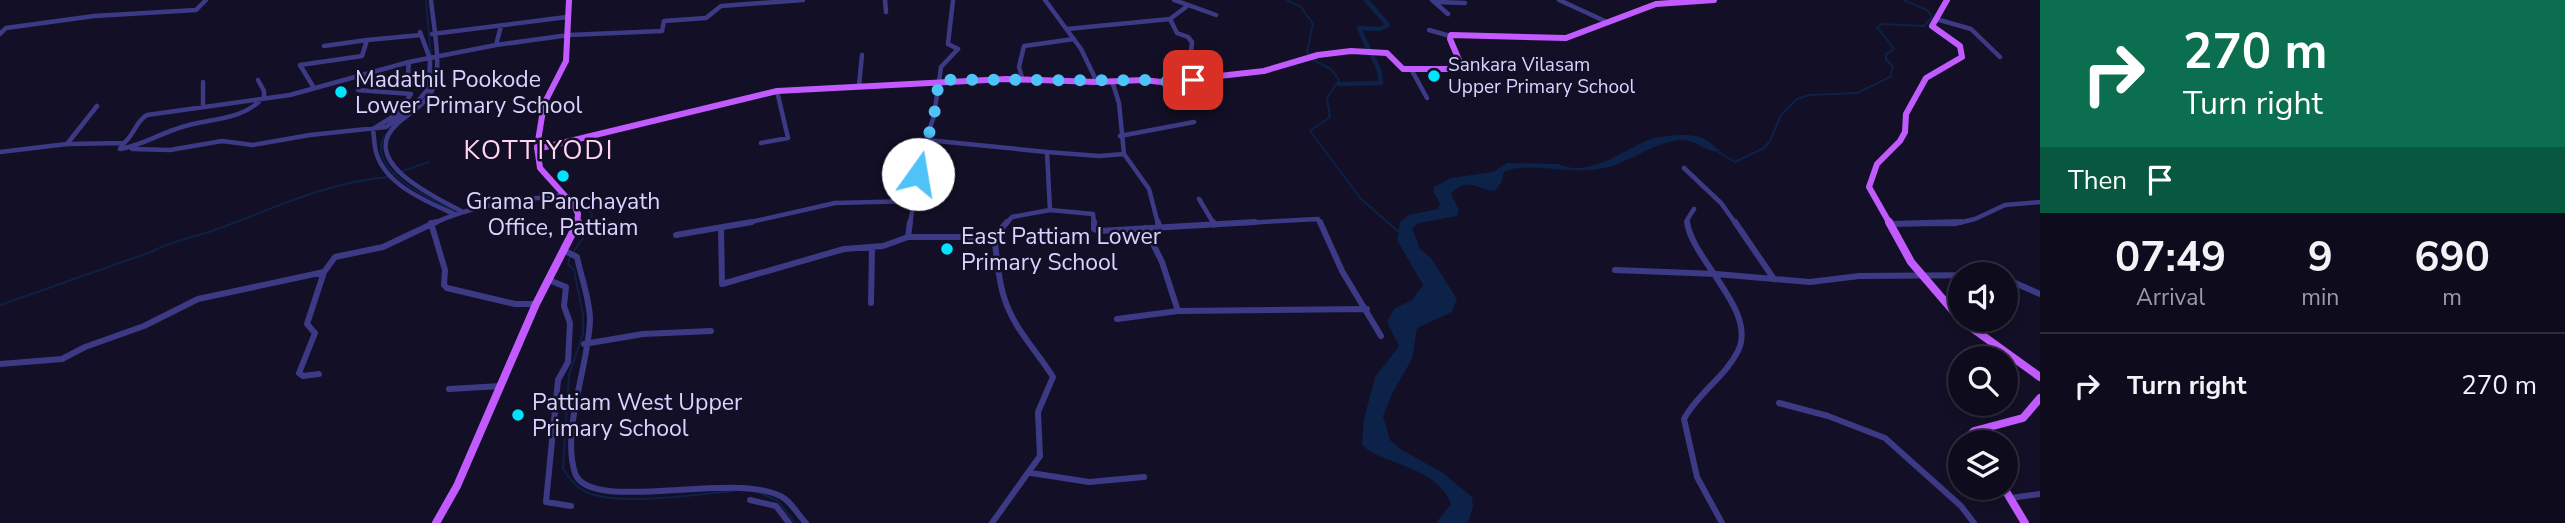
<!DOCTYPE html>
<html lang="en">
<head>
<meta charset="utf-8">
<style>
	:root { --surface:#0e0b1c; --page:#1c1929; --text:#f1f3f6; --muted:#9b9ba3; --line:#2e2b3b }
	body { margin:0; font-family:"Nunito Sans",sans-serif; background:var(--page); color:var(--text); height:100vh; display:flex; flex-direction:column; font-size:26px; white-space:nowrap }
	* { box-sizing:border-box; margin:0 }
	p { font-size:23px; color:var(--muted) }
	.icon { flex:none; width:38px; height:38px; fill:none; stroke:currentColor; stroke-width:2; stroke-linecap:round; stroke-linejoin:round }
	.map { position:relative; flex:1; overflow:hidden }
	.drawer { display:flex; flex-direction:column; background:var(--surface); width:525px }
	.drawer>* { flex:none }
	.top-card { background:#0b6e4f; color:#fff; overflow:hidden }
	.fabs { position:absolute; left:1948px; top:262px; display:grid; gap:14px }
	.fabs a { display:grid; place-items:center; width:70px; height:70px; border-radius:50%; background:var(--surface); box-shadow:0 4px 10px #0003,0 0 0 2px var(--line); font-size:35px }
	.pin { position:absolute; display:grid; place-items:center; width:60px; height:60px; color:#fff; margin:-30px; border-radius:14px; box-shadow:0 4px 10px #0006 }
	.me { position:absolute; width:77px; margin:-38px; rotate:13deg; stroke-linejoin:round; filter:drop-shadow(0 0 5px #0008) }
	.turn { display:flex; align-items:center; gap:24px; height:147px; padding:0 28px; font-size:32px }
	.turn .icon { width:91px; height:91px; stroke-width:2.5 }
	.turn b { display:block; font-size:49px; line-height:60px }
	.then { display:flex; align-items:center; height:66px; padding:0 28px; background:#0003; gap:14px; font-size:26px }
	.eta { display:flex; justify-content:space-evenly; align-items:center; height:119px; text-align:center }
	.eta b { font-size:42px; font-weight:700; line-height:49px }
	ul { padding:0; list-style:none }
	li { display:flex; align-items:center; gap:21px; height:105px; padding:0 28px; border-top:2px solid var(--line) }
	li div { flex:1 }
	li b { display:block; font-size:26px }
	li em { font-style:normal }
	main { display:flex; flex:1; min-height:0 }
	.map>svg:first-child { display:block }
	.water { fill:#0c2248 }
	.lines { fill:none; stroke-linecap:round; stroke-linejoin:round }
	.stream { stroke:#0c2248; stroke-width:2 }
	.canal { stroke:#0c2248; stroke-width:4.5 }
	.minor-far1 { stroke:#3d3a85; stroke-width:4.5 }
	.minor { stroke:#3d3a85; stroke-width:6 }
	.major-far1 { stroke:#c25bff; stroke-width:6 }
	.major { stroke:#c25bff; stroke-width:8 }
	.route { stroke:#4fc3f7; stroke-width:12; stroke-dasharray:0 21.6 }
	.poi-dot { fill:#00e5ff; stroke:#130f26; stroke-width:2.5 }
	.labels { text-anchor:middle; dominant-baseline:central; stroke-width:5; stroke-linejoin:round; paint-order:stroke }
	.far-poi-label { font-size:19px; fill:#d9d4ff; stroke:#130f26; text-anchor:start }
	.poi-label { font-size:23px; fill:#d9d4ff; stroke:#130f26; text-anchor:start }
	.quarter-label { font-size:26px; letter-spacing:2px; fill:#ffd6f0; stroke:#130f26 }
</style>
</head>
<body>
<main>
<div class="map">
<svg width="2040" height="523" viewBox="0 0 2040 523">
	<rect width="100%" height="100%" fill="#130f26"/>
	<path class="water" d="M1676,135c20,-1 30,2 44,16 -13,3 -24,-12 -40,-11 -30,3 -52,25 -81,29 -29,5 -58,-5 -87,0l-8,3 -3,11 -6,8c-17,-1 -29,-15 -44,3l8,16 -2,6 -38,7 -7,5 8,21 11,9 26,41 -5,13 -35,16 -5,31 -20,35 -9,22 7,24 12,10 41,23 29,24 1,10 -5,16h-32l15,-19c-12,-33 -54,-38 -82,-53l-7,-7 2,-25 11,-42 24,-31 -12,-24 7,-13 18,-9 11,-15 -26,-45 3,-18 9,-7 29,-6 2,-6 -7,-11 1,-5 17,-9 42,-6 14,-9 51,1c31,14 64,-13 90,-24 9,-3 18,-4 28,-5z"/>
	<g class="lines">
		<path class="stream" d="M426,0l7,81
			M1287,0l14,7 12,17 -6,28 2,3
			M1313,60l18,9 8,11 -12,18 3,19 -20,14 51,68 38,33
			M396,122c-7,8 -16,17 -15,28 2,28 53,51 75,62
			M1717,151l18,11 29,-14 6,-7 11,-26 16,-16 12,-4 48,-2 33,-16 3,-10 -7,-8v-5l8,-5 -17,-22 5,-3 42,2 8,-9 -5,-7 -23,-10
			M391,175l38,-13
			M569,195l17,10 6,9 -3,15 -15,22
			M570,257l-2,7 6,6 9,45v19l-14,41 -6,94c6,9 13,18 23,23 34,15 111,2 148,-1
			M0,305l151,-53c20,-11 40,-14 61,-21 59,-21 114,-49 177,-54
			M760,493l18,8 17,22"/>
		<path class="canal" d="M1366,0l22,25 -9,4 -20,-1 10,22
			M1338,84l43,-1 -2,-13 -8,-17"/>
		<path class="minor-far1" d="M431,0c2,22 11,67 3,86 -6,18 -24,26 -37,38 -40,37 36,72 64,87
			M885,0l1,12
			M1045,0l36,49 16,33
			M1174,0l42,15
			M1432,0l16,14
			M1559,0l48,22
			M1437,2l28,1
			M1186,7l-16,12 7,14 11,4 4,5 -1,9 26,25
			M1936,19l35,10 29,28
			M1067,29l103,-10
			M1429,30l21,6
			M0,34l6,-6 88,-12 102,-6 10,-10
			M432,34l135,-17
			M496,45l5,-19
			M324,46l43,-6
			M1411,69l16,29
			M258,80l6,11v7
			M1023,81l-4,-14 5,-21 50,-7
			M203,82v25
			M407,84l2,-22
			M859,85l3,-30
			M314,88l-14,-23 62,-9 5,-16 54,-5
			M358,90l53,4 -14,20 -24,15c1,7 1,15 3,23 9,33 50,49 78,62
			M1120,136l74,-14
			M927,140l120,12
			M124,143l-4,6c23,-4 35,-13 56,-20 30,-12 62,-6 86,-30
			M761,143l27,-5 -11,-47
			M67,144l30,-38
			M132,149l38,1 52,-9 31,4 57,-10 76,-8 27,-20 16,-19 1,-29 -10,-27
			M0,152l67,-8 57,-1c10,-8 12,-22 23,-28l143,-20 119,-33 87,-17 73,-10 93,-4 2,-10 42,-3 15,-12 82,-6
			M1124,154l25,35 9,35
			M1684,168l37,35 15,21
			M1199,199l15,25
			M1050,210l43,4 1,10
			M432,224c43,-20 85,-24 132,-29
			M742,224l93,-21 79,-2
			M910,224l13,-76 11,-32 7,-49 17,-18 -10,-5 5,-44
			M1006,224l6,-7 38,-7 -3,-58 52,4 25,-2 -5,-51 -7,-22
			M1224,224l94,-5 2,5
			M1688,224l-1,-4 7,-11
			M1890,224h64l21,-5 30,-14 35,-3"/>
		<path class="minor" d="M1094,222v7l5,2 156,-9
			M1158,222l1,5
			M1213,222l1,3
			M1320,222l22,49 39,65
			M1687,222c5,38 71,89 51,129 -13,26 -40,42 -54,68l13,58 25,46
			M1735,222l39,57
			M431,223l14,47 -1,15 3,3 68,16h21
			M1890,224l71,-2
			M721,228l1,56 122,-35 39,-3 25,-9h86
			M1145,228l17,34 16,49
			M676,235l76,-13
			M908,237l2,-15
			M565,251l12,6c4,20 13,43 13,63 -1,44 -29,111 -15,153 14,43 168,-5 210,26 8,6 14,17 21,24
			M1615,270l101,4 94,8 49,-6 132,-1
			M2006,279l34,15
			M549,280l17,7 -2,19 6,17 -2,39 -10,18 -12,122 25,4
			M871,303l1,-55
			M1117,319l61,-8 189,-2
			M584,344l59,-10 68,-3
			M0,364l62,-5 23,-12 59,-21 54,-27 126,-27 11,-15 48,-10 53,-25
			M319,374l-16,2 -4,-3 16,-40 -8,-9 17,-52
			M449,389l52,-3
			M1779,403l49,13 57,22 76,68 13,17
			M1031,473l58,9 55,-5
			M2010,498l30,-4
			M750,500l26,6 13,17
			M992,523l48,-67 -2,-44 15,-35c-16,-26 -40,-49 -49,-80 -6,-18 -7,-41 -10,-60l13,-15"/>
		<path class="major-far1" d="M569,0l-3,61 -22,43 -7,43 3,21 35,39 3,7 -1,10
			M537,149l240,-58 229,-12 91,3 46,-2 37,4 30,-7 54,-6 54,-16 33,-4 36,2 16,16h54l5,-2 -12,-28 1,-4 115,3 90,-34 58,-4
			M1890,224l-21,-37 8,-23 23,-23 5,-9 1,-18 20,-36 36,-21 -2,-11 -28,-20 15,-26"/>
		<path class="major" d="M1889,222l22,40 49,57
			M1961,320l79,57
			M1970,443l-2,-6 6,-6 49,-13 17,-20
			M2004,488l21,35
			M436,523l21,-37 79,-182 42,-82"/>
	</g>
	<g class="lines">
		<path class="route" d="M918,174l16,-58 5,-36c67,-1 134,1 201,0 19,-1 34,5 53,0"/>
	</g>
	<g class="poi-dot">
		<circle cx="1434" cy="76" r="7"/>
		<circle cx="341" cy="92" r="7"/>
		<circle cx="563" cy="176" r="7"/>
		<circle cx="947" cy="249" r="7"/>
		<circle cx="518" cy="415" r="7"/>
	</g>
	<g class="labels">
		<g class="far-poi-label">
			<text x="1448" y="65">Sankara Vilasam<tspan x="1448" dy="22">Upper Primary School</tspan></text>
		</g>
		<g class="poi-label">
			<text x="355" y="79">Madathil Pookode<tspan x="355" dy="26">Lower Primary School</tspan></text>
			<text x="563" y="201" text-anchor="middle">Grama Panchayath<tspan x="563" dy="26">Office, Pattiam</tspan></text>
			<text x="961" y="236">East Pattiam Lower<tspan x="961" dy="26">Primary School</tspan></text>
			<text x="532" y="402">Pattiam West Upper<tspan x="532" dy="26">Primary School</tspan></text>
		</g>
		<g class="quarter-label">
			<text x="539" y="150">KOTTIYODI</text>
		</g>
	</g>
</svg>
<div class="fabs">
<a><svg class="icon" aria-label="sound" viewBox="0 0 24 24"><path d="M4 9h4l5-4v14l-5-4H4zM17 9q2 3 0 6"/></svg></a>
<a><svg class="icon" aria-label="search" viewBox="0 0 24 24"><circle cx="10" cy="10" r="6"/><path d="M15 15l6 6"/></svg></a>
<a><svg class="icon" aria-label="layers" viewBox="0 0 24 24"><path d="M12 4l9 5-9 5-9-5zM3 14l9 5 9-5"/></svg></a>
</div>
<div class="pin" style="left:1193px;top:80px;background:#d93025"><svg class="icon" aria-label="arrive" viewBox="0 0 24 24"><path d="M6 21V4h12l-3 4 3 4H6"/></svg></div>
<svg class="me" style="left:918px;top:174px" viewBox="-20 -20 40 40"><circle r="19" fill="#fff"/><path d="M0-13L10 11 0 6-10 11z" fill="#4fc3f7"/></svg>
</div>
<section class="drawer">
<div class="top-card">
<div class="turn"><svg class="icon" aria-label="right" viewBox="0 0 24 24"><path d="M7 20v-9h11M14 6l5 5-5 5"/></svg><div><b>270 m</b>Turn right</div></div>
<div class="then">Then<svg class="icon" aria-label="arrive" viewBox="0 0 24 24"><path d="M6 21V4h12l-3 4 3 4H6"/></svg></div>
</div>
<div class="eta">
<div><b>07:49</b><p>Arrival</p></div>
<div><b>9</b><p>min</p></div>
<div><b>690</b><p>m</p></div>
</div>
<ul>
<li><svg class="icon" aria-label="right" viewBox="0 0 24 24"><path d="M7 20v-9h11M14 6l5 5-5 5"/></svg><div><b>Turn right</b></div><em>270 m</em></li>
</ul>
</section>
</main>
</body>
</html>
